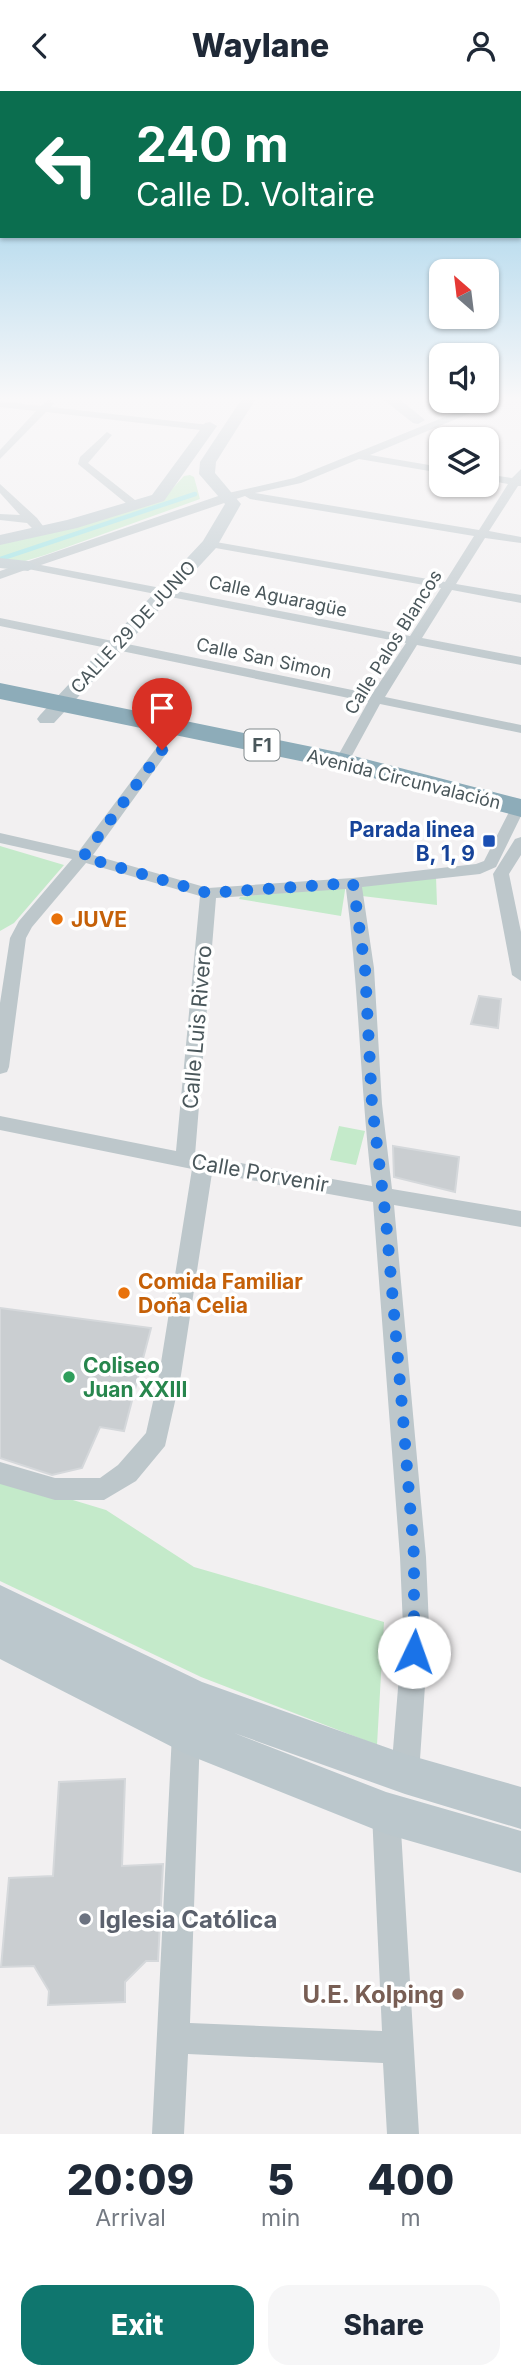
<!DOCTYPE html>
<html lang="en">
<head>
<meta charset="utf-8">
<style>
	:root { --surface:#fff; --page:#f6f6f7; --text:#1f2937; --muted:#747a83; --accent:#0f766e }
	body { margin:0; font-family:Inter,sans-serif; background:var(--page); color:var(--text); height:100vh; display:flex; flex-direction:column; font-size:26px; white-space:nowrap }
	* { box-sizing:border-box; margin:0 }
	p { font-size:23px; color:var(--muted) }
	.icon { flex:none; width:38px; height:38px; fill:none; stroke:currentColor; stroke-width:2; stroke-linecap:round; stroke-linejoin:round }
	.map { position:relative; height:2043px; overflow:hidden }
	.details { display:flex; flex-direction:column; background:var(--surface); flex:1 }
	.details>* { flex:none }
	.banner { position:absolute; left:0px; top:0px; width:522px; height:147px; box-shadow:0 2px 5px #0004; background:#0b6e4f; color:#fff; overflow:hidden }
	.needle { width:46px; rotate:332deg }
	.buttons { position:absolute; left:429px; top:168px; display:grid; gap:14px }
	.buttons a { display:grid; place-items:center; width:70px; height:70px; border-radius:14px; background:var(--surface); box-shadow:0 2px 5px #0004; font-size:35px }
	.pin { position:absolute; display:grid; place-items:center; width:60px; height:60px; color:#fff; margin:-72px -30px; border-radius:50% 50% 50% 0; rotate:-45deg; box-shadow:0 0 7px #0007 }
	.pin .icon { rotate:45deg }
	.me { position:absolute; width:77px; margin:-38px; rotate:3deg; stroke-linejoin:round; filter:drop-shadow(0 0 5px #0008) }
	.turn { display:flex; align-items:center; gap:24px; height:147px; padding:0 21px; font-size:32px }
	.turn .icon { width:91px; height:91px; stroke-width:2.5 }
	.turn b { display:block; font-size:49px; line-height:60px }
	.eta { display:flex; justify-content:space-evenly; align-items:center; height:119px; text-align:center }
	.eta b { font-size:42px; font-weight:800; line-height:49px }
	.action { display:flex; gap:14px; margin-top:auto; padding:14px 21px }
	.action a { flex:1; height:80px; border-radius:21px; background:var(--accent); color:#fff; font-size:28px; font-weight:800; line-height:80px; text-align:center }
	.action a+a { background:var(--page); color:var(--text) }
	header { display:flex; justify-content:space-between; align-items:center; height:91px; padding:0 21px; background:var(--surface); font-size:32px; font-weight:800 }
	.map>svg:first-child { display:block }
	.green { fill:#c4eaca }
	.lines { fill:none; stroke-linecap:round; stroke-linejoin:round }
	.stream { stroke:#96e2e2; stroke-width:4.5 }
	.building { fill:#caced1; stroke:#d5d8db; stroke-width:2 }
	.street { fill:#bdc7cb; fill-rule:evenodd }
	.secondary { fill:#bbc7cc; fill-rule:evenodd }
	.highway { fill:#8dacb9; fill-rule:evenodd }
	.route { stroke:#1a73e8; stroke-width:12; stroke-dasharray:0 21.6 }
	.transit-dot { fill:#1a4fb4; stroke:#fff; stroke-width:2.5 }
	.food-dot { fill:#e8710a; stroke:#fff; stroke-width:2.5 }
	.leisure-dot { fill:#2e9e5b; stroke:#fff; stroke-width:2.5 }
	.worship-dot { fill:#6b7280; stroke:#fff; stroke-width:2.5 }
	.education-dot { fill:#8d6e63; stroke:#fff; stroke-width:2.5 }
	.labels { text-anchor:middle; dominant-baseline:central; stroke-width:7; stroke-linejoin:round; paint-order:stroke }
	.far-street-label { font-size:18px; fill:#4a575b; stroke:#fff }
	.shield { fill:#fff; stroke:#80898c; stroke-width:2 }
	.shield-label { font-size:19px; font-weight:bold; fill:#4a575b }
	.transit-label { font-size:21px; font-weight:bold; fill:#164399; stroke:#fff; text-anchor:end }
	.food-label { font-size:21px; font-weight:bold; fill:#c56008; stroke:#fff; text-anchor:start }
	.street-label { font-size:21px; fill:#4a575b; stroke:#fff }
	.leisure-label { font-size:21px; font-weight:bold; fill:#27864d; stroke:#fff; text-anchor:start }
	.near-worship-label { font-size:24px; font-weight:bold; fill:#5b616d; stroke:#fff; text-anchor:start }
	.near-education-label { font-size:24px; font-weight:bold; fill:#785e54; stroke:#fff; text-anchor:end }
</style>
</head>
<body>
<header><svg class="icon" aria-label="back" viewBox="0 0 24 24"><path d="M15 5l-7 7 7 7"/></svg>Waylane<svg class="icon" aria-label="person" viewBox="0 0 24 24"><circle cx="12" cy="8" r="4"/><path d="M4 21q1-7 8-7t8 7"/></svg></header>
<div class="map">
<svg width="521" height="2043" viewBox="0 0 521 2043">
	<rect width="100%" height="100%" fill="#f2f0f1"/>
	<path class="green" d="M190,384l4,2 6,22 -155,56 -20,6 -25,-2v-15l162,-44 22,-24z
		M0,755l64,19 -50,58 -14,8z
		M436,785l1,29 -75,-9 -1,-12z
		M346,793l-5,32 -102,-17 1,-2z
		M339,1035l26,5 -9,34 -26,-5z
		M0,1387l106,32 88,57 190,55 -7,123 -176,-68 -201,-96z"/>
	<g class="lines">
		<path class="stream" d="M0,468l195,-65"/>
	</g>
	<path class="building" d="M479,905l22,3 -3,29 -27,-4z
		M393,1055l66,11 -4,35 -61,-15z
		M0,1217l151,20 -27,103 -24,-4 -18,41 -30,7 -52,-17z
		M125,1688l-3,87 41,-2 -5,97h-12l-21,21v20l-77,3 1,-14 -15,-25 -33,1 8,-89 44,-2 6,-94z"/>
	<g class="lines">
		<path class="street" d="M494,306h24l-26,7 -122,51 71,12v6l-82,-14 -58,24 -46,10 224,37 29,-46 -22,-4v-6l26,4 9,-9v17h-3l-29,45 32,6v6l-36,-5 -29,46 65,11v8l-69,-13 -30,48 99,19v8l-104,-20 -32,52 136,28v8l-141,-29 -31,57 -7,4 -7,-4 33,-59 -368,-76v-8l372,76 34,-51 -378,-74 -28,10v-8l224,-77 70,-16zM245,405l5,3 224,37 -29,46 -235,-41 -6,3 6,3 231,41 -31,48 -369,-71z
			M49,309l5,3 -3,4 158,18 5,3 -5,3 -163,-19 -46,47v-9l36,-39 -36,-4v-6l41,5z
			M107,341l5,3 -24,28 52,41v4h-8l-54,-44 2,-7z
			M0,393l37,34 9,12 -2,2h-8l-9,-9 -27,-3v-6l20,1 -20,-22z
			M162,655l7,4 -76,105 115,33 145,-10 123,-14 8,-3 29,-57 8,-1v13l-25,51 -16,7 -118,13 12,81 8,136 10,85 129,22v16l-127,-22 32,352 3,70 -10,147 -4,10 -10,4 -10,-4 -4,-10 12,-147 -3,-70 -27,-355 -161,-29 -31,202 -16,71 -29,35 -32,19h-49l-55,-16v-22l55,16h45l18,-13 28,-32 13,-58 33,-206 -192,-39v-14l176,35 24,-255 -114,-33 -54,64 -6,11 -17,129 -2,5 -7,2v-71l10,-65 9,-17 53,-62 -72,-16v-10l79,18 78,-104zM346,798c13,98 14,198 26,297l-177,-31 21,-257z
			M521,746v18l-12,19 12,58v49l-9,-6 -19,-101 22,-35z
			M186,1629l10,4 4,10 -10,289 192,8 -10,-218 4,-10 10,-4 10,4 4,10 19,321h-32l-4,-71 -195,-9 -4,80h-32l20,-400 4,-10z"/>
		<path class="secondary" d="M243,306h14l-41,65 -1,11 26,31 -25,44 -162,175h-14l-3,-4 3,-4 163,-174 22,-37 -26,-30 1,-12z
			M380,306h17l28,23 -7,4 -5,-1z
			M210,331l7,4 -53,75 -87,27 -77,17v-10l67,-15 85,-25 53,-72z
			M0,467l28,3 9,5 -9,5 -28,-3z
			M0,1494l202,97 203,72 116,33v42l-116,-35 -171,-61 152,59 135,39v42l-135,-39 -200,-80 -186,-95z"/>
		<path class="highway" d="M0,592l342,70 179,46v18l-182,-48 -339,-70z"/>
	</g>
	<linearGradient id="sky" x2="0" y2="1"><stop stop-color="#87c6e6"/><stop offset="0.52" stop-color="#f9f8f9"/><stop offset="1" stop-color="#f9f8f9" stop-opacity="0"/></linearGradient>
	<rect width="521" height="592" fill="url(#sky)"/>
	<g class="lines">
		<path class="route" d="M162,659l-79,107 125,36 145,-10 12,85 7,136 14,116 17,198 11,138v96"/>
	</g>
	<rect class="transit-dot" x="482" y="743" width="14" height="14" rx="3.5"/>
	<g class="food-dot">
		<circle cx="57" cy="828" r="7"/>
		<circle cx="124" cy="1202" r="7"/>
	</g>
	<circle class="leisure-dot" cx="69" cy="1286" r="7"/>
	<circle class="worship-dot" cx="85" cy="1828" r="7"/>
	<circle class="education-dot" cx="458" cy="1903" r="7"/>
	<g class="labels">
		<g class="far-street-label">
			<text transform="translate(278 505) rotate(12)">Calle Aguaragüe</text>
			<text transform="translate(133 536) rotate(-47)">CALLE 29 DE JUNIO</text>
			<text transform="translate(393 551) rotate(-58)">Calle Palos Blancos</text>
			<text transform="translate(264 567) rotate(12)">Calle San Simon</text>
			<text transform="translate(404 688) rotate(14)">Avenida Circunvalación</text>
		</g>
		<rect class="shield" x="244.5" y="638.5" width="35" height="31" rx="5"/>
		<g class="shield-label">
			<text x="262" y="654">F1</text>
		</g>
		<g class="transit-label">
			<text x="475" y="738">Parada linea<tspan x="475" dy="24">B, 1, 9</tspan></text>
		</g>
		<g class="food-label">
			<text x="71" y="828">JUVE</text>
			<text x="138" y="1190">Comida Familiar<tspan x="138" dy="24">Doña Celia</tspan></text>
		</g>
		<g class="street-label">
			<text transform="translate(197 936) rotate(-85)">Calle Luis Rivero</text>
			<text transform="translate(260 1082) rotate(10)">Calle Porvenir</text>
		</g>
		<g class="leisure-label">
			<text x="83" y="1274">Coliseo<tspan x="83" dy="24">Juan XXIII</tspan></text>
		</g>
		<g class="near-worship-label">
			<text x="99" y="1828">Iglesia Católica</text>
		</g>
		<g class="near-education-label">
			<text x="444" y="1903">U.E. Kolping</text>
		</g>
	</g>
</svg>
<div class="buttons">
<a><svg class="needle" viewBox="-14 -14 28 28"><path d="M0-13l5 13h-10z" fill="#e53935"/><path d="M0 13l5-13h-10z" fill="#747a83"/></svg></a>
<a><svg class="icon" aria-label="sound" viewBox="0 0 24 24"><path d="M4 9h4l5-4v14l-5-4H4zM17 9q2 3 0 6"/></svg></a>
<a><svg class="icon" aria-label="layers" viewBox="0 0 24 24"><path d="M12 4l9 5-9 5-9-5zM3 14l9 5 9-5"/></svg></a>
</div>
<div class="pin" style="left:162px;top:659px;background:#d93025"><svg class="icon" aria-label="arrive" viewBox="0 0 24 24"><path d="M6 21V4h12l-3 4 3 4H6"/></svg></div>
<svg class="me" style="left:414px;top:1561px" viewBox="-20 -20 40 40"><circle r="19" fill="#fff"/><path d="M0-13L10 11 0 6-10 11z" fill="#1a73e8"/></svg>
<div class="banner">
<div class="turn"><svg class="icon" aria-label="left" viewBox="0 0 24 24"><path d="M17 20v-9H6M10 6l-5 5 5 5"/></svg><div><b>240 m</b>Calle D. Voltaire</div></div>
</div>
</div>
<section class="details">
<div class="eta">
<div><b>20:09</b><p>Arrival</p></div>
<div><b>5</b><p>min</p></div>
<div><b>400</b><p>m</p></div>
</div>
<div class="action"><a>Exit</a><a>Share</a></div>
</section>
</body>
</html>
